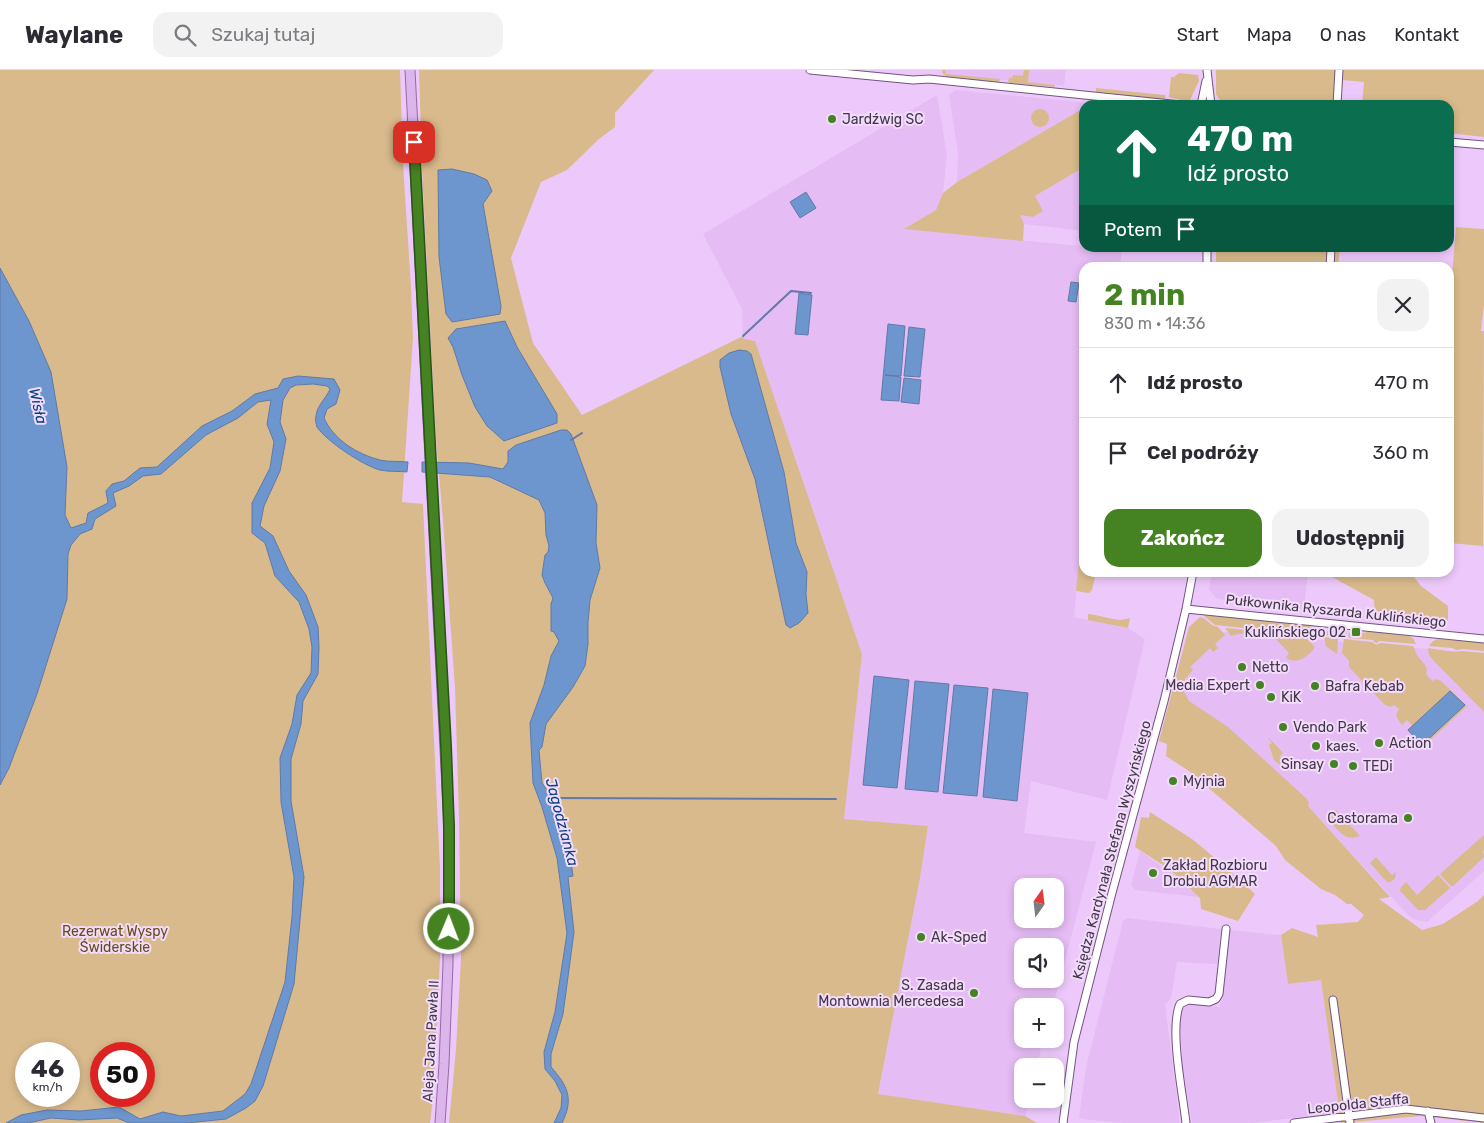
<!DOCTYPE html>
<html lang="pl">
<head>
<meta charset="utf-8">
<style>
	:root { --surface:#fff; --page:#f2f2f3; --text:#2b2b33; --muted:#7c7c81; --line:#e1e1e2; --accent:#448222 }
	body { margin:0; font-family:Rubik,sans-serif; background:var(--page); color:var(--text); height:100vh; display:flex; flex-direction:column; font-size:19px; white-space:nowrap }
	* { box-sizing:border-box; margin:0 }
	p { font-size:16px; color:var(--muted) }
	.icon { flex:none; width:28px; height:28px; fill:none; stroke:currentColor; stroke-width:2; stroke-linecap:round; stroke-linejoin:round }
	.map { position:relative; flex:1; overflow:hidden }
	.panel { position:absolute; left:1079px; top:192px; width:375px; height:315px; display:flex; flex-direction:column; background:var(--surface); border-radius:15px; box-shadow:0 2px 8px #0003 }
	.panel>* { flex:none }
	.guide { position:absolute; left:1079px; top:30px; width:375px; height:152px; border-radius:15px; box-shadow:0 2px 8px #0003; background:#0b6e4f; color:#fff; overflow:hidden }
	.needle { width:32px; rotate:14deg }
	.tools { position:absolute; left:1014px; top:808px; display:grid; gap:10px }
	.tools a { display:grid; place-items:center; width:50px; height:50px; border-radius:10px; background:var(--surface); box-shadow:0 2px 8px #0003; font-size:25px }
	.speed { position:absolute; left:15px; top:972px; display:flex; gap:10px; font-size:25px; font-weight:700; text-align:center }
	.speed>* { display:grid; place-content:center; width:65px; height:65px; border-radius:50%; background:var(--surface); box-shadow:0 2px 8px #0003; line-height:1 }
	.speed small { font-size:12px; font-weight:400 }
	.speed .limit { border:8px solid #d22; background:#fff; color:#111 }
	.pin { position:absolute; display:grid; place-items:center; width:42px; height:42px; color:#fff; margin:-21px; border-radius:10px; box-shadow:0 2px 8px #0006 }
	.me { position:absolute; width:55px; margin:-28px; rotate:1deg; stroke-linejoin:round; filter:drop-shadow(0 0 4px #0008) }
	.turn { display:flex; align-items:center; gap:18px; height:105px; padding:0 25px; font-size:22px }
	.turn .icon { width:65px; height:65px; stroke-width:2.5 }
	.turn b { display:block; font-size:35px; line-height:42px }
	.then { display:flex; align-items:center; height:48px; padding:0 25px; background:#0003; gap:10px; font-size:19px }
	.round { display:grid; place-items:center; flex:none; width:52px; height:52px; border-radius:15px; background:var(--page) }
	.head { display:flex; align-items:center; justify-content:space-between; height:85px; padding:0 25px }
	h1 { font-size:30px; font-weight:700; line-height:38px; color:var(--accent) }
	.cta { display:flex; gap:10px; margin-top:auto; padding:10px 25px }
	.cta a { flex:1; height:58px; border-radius:15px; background:var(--accent); color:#fff; font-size:20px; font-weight:700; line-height:58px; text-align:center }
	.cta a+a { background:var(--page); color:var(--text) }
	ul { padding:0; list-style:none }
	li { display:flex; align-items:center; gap:15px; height:70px; padding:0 25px; border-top:1px solid var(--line) }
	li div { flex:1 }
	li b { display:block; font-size:19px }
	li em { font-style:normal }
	header { display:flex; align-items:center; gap:30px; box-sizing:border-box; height:70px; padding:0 25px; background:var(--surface); border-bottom:1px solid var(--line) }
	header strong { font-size:24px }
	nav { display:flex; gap:28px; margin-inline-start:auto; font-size:18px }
	.search { width:350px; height:45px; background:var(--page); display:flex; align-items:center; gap:12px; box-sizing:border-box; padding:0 18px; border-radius:15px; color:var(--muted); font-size:19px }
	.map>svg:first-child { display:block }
	.built { fill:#e5bcf4; fill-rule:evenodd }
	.green { fill:#d9ba8c; fill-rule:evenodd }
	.water { fill:#6d96cf; stroke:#6179a7 }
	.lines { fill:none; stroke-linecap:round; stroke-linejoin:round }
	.stream { stroke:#6179a7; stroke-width:2 }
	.minor-casing { stroke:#73537e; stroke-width:9 }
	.major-casing { stroke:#9868a9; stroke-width:11 }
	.minor { stroke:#fff; stroke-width:7 }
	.major { stroke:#dcb5ea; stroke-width:9 }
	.route-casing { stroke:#2c5416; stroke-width:12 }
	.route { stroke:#448222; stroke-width:9 }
	.poi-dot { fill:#448222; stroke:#f2dcfb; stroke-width:2 }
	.labels { text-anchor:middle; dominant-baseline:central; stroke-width:4; stroke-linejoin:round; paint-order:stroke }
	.poi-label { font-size:14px; fill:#443549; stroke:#f2dcfb; text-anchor:start }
	.street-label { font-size:14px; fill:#443549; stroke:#f2dcfb }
	.park-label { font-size:14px; fill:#694b1a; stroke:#f2dcfb }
	.water-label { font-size:15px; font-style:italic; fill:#063f83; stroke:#f2dcfb }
</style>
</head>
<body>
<header>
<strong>Waylane</strong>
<div class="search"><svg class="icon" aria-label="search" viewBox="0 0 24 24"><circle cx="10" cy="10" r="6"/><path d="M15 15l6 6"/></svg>Szukaj tutaj</div>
<nav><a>Start</a><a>Mapa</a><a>O nas</a><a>Kontakt</a></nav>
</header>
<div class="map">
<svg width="1484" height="1053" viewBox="0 0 1484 1053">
	<rect width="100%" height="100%" fill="#edc9fb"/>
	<path class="built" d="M945,0h121l-2,16 -119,-12z
		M955,20l136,13 -7,2v3l-127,74 1,-29 -9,-58z
		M937,25l10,61 -4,37 -7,17 -31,19 217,21 -2,17 -36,1v273h-3l-7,76 54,11 17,11 -38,161 -76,-19 -7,52 72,9 -43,164h-31v33h20l-4,27h-16v33h8l-5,17 -147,-21 42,-217 8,-52 -85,-7 19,-165 -107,-313 -12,-2 -1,-30 -39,-75zM1022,816h33v33h-33zM1022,876h33v33h-33z
		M1084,97v64l-60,-7 -4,-9 13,2 10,-6 -8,-15z
		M1212,502l96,1 -4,36 -87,-10 -8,-10z
		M1211,561l218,18 2,7 53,55v160l-57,51 -14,-3 -6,-5 -99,-108 -128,-109 16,-64z
		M1140,781l30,21 29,25 -64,-7 -4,-5z
		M1128,848l93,11 -4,35 -40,-2 -6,36 -6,7 15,118h-58l-40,-4 -3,-2 7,-50 37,-146z
		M1229,860l52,5 7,49 33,-4 18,124 -5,9 -82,10h-60l-9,-54 -4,-57 10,-8 31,3z"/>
	<path class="green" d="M0,0h400l3,94 8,123 2,51 -11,164 21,2 17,365v90l-7,139 -3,25h-430v-338l9,-17 59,-214 3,-9v-17l-6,-12 2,-49 -38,-146 -29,-53zM26,984h43v42h-43zM101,984h43v42h-43z
		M419,0h235l-39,43v14l-16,12 -32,31 -26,12 -30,76 22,85 49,72 161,-79 1,3 11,2 107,313 -18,165 84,7 -8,52 -42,216 147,22 12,7h-588l7,-74 5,-90 -2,-141 -4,-130 -12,-168 -7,-81 -14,-269z
		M942,0h3l1,4 54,5 -1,3 -51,-5 -5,-3z
		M1024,0h5l-1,12 27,3 -1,2 -44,-4 -2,-2 1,-3h3l1,-3 10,1z
		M1216,0h268v67l-35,-4v-28h-87l2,-23 -21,-2 -3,25h-117l-7,-11z
		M1179,3l19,2 1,6 -10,21 -20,-5 2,-20h3z
		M1096,18l69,7v4l-69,-7z
		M1084,38v59l-49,29 8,15 -10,6 -13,-2 4,9 -1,17 -119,-12 32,-19 7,-17 14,-11z
		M1031 48a9 9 0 1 1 18 0a9 9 0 1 1-18 0Z
		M1456,157l28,2v75l-3,27h3l-1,215 -34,-3v-230z
		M1216,178h124l-2,19h-122z
		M1081,470l3,1v31l12,1 -4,17 -3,3 -13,-2z
		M1325,503h86l10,13 27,20v15l-73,-5 -1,-16z
		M1088,544c14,1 28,9 42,4l-2,10 -40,-8z
		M1204,544l102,11 7,3 3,7 -101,-10 -12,-10z
		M1200,547c7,1 10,9 18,10l7,8 -10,9 3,4 -5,4 -3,-4 -20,19 3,3 -8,9 -1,7v6l5,9 39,26 79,72 2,4 -1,3 82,91 -11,2 43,31 21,-6 35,-23 6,-6v228l-63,-7 -80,7 -20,-143 -33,4 -7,-49 11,-7 26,9 -2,-12 42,-3 6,-7 -13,-11h-4l-12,-9 -14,-6 -36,-29 -9,-14 -87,-75 -23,-15 1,-12 -8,-3 30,-114z
		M1225,558l84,8 1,2v4l5,5c-7,10 -17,18 -29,11l3,-5 -17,-18 -4,3c-10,-5 -27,-6 -37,-2z
		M1333,558l14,1 -1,7 -1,1 -21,-2 3,-4z
		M1366,561l43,5 4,2 3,6 -37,-3 -2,2 -3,-1 -1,-2 -23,-2 -2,-2 2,-4 16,1z
		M1324,567l14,2 -1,15 -11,-8z
		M1344,569l28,3c3,3 5,3 9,1l32,3c2,3 2,6 4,9 4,7 12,10 9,19l6,7 5,-2 4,2 26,25 -42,39 3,3 -3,1 -18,-19 5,-5 -5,-5 -5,5 -3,-4 -3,-6 3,-6 -5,-4 -4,2 -6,-3 -35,-37v-6l-7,-8z
		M1438,569l46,4v8l-22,-2c-4,2 -6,1 -10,-1l-23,-2 4,-5z
		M1428,578c8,1 28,5 34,3l22,2v59l-51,-52 -4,-5z
		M1269,668l14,15 -3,3 5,13 -11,-9 -5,-15 3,-2 -2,-3 -2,-1z
		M1336,740l24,26h-1c-14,7 -23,-9 -32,-18z
		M1150,742l42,27 23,19 40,36 -17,27 -37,-12 -1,-11 -31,-29 -34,-22 6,-30 8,1z
		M1484,765v15l-1,1 1,6 -31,29h-2l-11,-12z
		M1376,787l16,18 4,-3 -1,6 -4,4h-4l-17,-19z
		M1438,805l12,13 -25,22h-7l-18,-19 1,-4 5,-5 11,13z"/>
	<path class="water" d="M452,99l22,5 13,6 5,11 -9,13 18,102 -1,8 -48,8 -6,-8 -7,-57 -1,-87z
		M806,122l10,16 -16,10 -10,-16z
		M0,198l29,53 22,51 16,95 -2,48 6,13 15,-5 2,-10 20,-10 -2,-12 6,-7 12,-3 16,-13 17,-1 45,-41 30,-15 23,-17 23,-6 5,-9 15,-3 36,3 6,11 -4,14 -9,5 -3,9c10,22 33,36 56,42 8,2 19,1 28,2l-1,10c-8,-1 -18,0 -27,-2 -16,-4 -54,-29 -63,-43 -1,-3 -2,-8 -1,-11 1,-11 10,-17 14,-27l-3,-3 -14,-2 -17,1 -6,3 -7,12 -3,22 6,17 -6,32 -16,35 -4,20 13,10 16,35 17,24 12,32 1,20 -1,27 -15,27 -2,23 -10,35v42l13,76 -10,107 -31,102 -8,15 -9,7 -20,11 -39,4h-58l-12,-5 -38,2 -28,-2 -23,5h-22l15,-8 26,-5 34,1 38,-4 21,12 23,-7 18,4 42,-5 22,-17 6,-10 34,-102 7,-65 2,-40 -13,-75 -1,-44 12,-34 5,-29 14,-22 1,-26 -3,-18 -10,-27 -24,-26 -10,-33 -13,-10v-30l18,-35 4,-26 -7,-18 4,-24 -13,2 -20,16 -32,17 -45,39 -18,2 -14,10 -16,7 3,13 -21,13 -3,10 -12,5 -9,11 -3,9 -1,45 -30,95 -28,74 -9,17z
		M1071,212l8,1 -3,19 -8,-1z
		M799,223l13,2 -4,40 -13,-1z
		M505,251l12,26 40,67v9l-53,18 -17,-15 -12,-19 -13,-32 -9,-28 -5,-9 8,-9z
		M888,254l17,2 -4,50 -16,-1 16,2 -2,24 -18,-1z
		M909,257l16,2 -5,48 -16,-1z
		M739,280l8,1 4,3 33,118 12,71 11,29 -1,22 2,19 -9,10 -9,5 -4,-3 -31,-146 -24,-65 -11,-47v-7l9,-7z
		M904,308l17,2 -2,24 -18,-2z
		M561,360h6l4,4 26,71 -1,38 4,25 -10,32 -2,23v21l-3,22 -12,21 -27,37 -4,23 -3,3 3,33 11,16 -3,5 14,45 5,-3 4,30 -5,1 6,55 -11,82 -12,40v13c17,19 23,32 11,56h-8l7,-15 1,-13 -7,-14 -10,-12 -1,-17 11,-40 12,-79 -10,-75 -15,-51 -9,-24 -3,-60 14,-38 7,-29 8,-15 -5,-9 -3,-1v-27l2,-6 -8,-15 -3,-8 3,-20 3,-3 1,-6 -3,-11 -1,-22 -6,-13 -49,-23 -68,-5v-10l47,1 34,6 5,-7v-11l8,-6z
		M874,606l35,4 -12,108 -34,-3z
		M915,611l34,3 -11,108 -33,-3z
		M954,615l34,3 -11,108 -34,-3z
		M993,619l35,4 -11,108 -34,-4z
		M1450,621l15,14 -43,40 -14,-15z"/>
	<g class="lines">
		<path class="stream" d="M743,266l48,-45 20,2
			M571,370l11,-7
			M550,728l286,1"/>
		<g class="minor-casing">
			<path id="minor" d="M810,0l103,10 16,-1 252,26
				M1207,0l4,35
				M1201,35l5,-24
				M1337,35l2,-35
				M1449,72l35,3
				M1207,198v-20
				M1330,198l1,-20
				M1186,539l298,30
				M1333,930l17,123
				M1428,1041l3,12
				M1063,1053l11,-81 38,-149 52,-192 22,-92 7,-37
				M1186,1053c-3,-28 -17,-95 -6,-119l8,-4 21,2 7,-3 3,-5 7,-65
				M1294,1053l112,-14 78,9"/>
		</g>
		<g class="major-casing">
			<path id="major" d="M410,0l39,757 -1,137 -4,100 -4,59"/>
		</g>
		<use href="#minor" class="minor"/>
		<use href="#major" class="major"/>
	</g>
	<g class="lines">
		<g class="route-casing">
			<path id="route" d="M414,72l32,604 3,81v102"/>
		</g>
		<use href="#route" class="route"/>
	</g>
	<g class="poi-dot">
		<circle cx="832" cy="49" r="5"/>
		<rect x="1351" y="557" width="10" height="10" rx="2.5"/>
		<circle cx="1242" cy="597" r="5"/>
		<circle cx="1260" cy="615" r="5"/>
		<circle cx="1315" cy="616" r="5"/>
		<circle cx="1271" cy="627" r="5"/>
		<circle cx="1283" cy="657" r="5"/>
		<circle cx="1379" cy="673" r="5"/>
		<circle cx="1316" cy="676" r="5"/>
		<circle cx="1334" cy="694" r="5"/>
		<circle cx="1353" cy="696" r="5"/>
		<circle cx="1173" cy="711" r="5"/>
		<circle cx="1408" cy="748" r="5"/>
		<circle cx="1153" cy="803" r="5"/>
		<circle cx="921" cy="867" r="5"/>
		<circle cx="974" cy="923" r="5"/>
	</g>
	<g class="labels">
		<g class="poi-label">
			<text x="842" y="49">Jardźwig SC</text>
			<text x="1346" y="562" text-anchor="end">Kuklińskiego 02</text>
			<text x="1252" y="597">Netto</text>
			<text x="1250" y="615" text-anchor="end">Media Expert</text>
			<text x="1325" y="616">Bafra Kebab</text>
			<text x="1281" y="627">KiK</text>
			<text x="1293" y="657">Vendo Park</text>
			<text x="1389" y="673">Action</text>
			<text x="1326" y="676">kaes.</text>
			<text x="1324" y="694" text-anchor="end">Sinsay</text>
			<text x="1363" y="696">TEDi</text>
			<text x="1183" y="711">Myjnia</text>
			<text x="1398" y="748" text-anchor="end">Castorama</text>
			<text x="1163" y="795">Zakład Rozbioru<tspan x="1163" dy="16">Drobiu AGMAR</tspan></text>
			<text x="931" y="867">Ak-Sped</text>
			<text x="964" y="915" text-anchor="end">S. Zasada<tspan x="964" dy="16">Montownia Mercedesa</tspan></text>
		</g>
		<g class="street-label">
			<text transform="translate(1336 541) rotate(6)">Pułkownika Ryszarda Kuklińskiego</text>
			<text transform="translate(1112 780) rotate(-75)">Księdza Kardynała Stefana Wyszyńskiego</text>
			<text transform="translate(431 971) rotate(-87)">Aleja Jana Pawła II</text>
			<text transform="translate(1358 1034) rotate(-6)">Leopolda Staffa</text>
		</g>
		<g class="park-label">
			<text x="115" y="861">Rezerwat Wyspy<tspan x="115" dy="16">Świderskie</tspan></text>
		</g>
		<g class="water-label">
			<text transform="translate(38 336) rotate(77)">Wisła</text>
			<text transform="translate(562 752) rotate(75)">Jagodzianka</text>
		</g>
	</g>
</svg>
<div class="tools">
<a><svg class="needle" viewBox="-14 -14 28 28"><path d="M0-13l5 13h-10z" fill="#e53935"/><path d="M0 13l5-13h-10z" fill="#7c7c81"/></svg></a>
<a><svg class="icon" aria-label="sound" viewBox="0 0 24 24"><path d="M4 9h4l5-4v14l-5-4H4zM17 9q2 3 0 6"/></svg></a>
<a>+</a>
<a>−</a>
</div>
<div class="speed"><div>46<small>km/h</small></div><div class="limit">50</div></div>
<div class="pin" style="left:414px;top:72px;background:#d93025"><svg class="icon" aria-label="arrive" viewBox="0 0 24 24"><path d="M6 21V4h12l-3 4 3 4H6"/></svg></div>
<svg class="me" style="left:449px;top:859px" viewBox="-20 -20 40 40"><circle r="17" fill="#448222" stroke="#fff" stroke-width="3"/><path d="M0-11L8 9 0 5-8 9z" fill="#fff"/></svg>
<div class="guide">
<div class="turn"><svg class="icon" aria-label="ahead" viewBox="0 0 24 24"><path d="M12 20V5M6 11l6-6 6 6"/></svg><div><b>470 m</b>Idź prosto</div></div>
<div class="then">Potem<svg class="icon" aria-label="arrive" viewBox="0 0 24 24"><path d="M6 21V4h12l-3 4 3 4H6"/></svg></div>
</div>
<section class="panel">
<div class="head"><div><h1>2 min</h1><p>830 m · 14:36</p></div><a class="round"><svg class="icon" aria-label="close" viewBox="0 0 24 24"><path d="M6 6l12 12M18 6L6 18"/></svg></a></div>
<ul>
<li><svg class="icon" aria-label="ahead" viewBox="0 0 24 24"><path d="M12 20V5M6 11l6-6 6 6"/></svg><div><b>Idź prosto</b></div><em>470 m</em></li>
<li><svg class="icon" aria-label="arrive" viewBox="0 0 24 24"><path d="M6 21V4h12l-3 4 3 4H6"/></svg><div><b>Cel podróży</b></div><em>360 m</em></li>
</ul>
<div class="cta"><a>Zakończ</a><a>Udostępnij</a></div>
</section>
</div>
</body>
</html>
